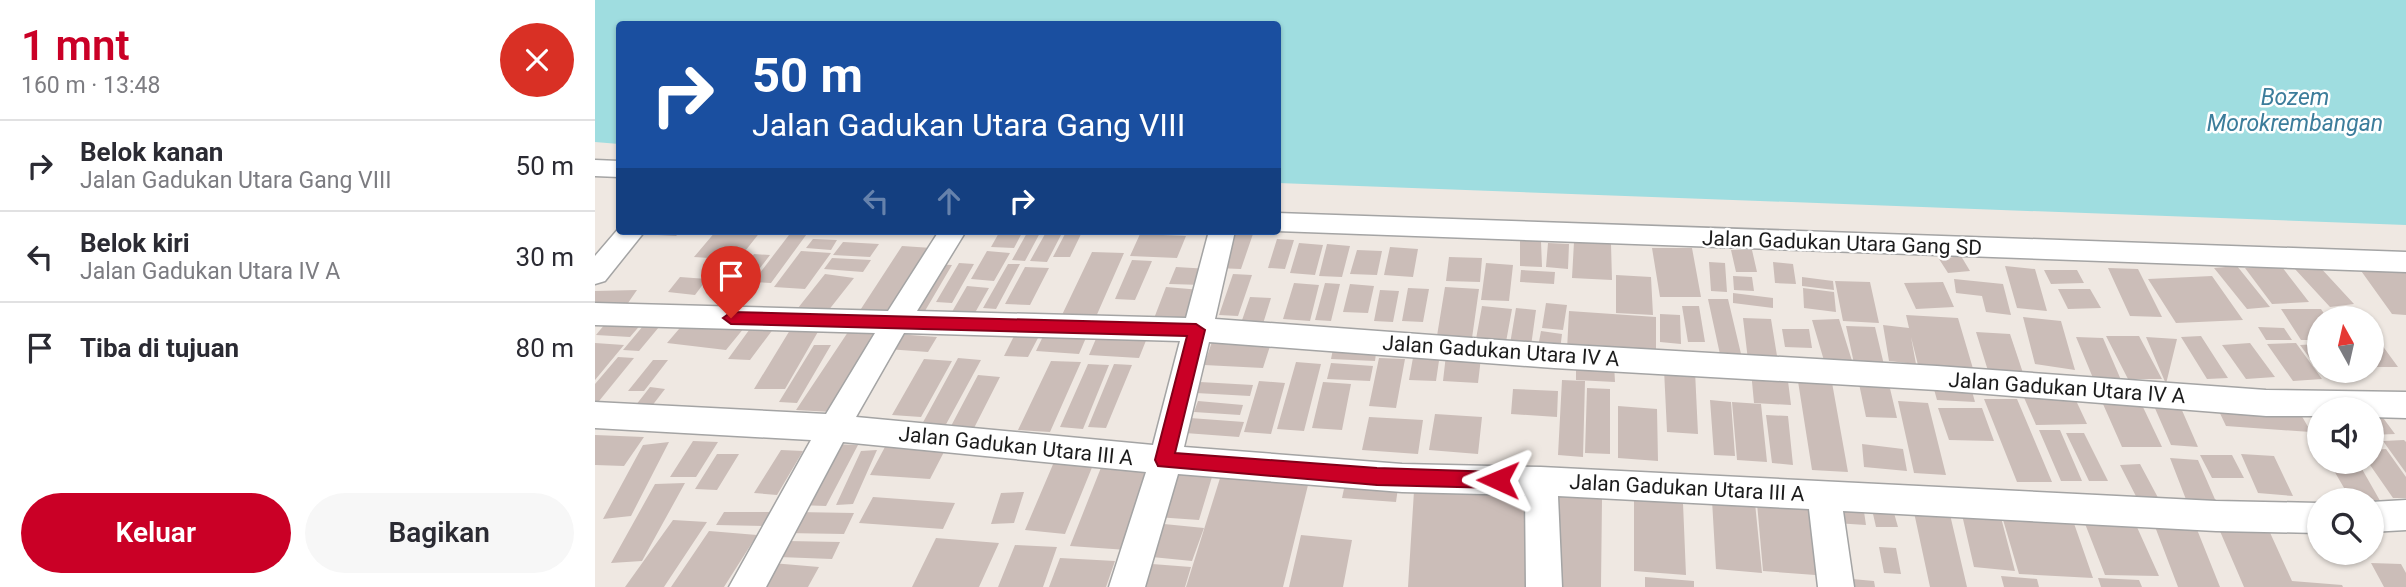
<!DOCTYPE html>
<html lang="id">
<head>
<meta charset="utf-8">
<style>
	:root { --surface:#fff; --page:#f7f7f7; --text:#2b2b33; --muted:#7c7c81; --line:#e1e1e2; --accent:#ca0026 }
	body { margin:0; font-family:Roboto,sans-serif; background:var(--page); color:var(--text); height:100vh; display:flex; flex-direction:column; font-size:26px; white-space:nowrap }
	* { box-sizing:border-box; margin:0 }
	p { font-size:23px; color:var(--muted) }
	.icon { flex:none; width:38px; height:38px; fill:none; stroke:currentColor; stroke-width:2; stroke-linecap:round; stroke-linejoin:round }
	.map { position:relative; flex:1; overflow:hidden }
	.sheet { display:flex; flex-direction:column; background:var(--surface); width:595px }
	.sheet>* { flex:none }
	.guide { position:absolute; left:21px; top:21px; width:665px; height:214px; border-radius:7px; box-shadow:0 2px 5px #0004; background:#1a4fa0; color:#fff; overflow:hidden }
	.needle { width:46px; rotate:352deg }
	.tools { position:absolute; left:1712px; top:306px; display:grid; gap:14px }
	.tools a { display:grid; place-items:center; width:77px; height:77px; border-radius:50%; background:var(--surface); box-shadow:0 2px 5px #0004; font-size:35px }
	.pin { position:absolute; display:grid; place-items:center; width:60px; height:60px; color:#fff; margin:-72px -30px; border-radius:50% 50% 50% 0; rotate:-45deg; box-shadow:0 0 7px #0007 }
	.pin .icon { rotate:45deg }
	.me { position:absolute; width:77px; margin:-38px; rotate:271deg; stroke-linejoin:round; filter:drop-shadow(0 0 5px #0008) }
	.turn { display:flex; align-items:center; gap:24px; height:147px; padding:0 21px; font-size:32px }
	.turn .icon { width:91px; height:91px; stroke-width:2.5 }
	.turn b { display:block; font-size:49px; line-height:60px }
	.lanes { display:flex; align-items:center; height:66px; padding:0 21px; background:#0003; justify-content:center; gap:35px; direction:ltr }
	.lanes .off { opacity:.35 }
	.round { display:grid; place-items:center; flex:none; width:74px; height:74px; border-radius:37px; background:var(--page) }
	.head { display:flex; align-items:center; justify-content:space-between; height:119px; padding:0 21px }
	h1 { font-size:42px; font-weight:600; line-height:52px; color:var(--accent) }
	.button { display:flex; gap:14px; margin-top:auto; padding:14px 21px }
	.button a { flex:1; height:80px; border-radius:42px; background:var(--accent); color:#fff; font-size:28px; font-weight:600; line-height:80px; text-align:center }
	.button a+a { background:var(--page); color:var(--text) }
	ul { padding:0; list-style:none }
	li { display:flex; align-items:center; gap:21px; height:91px; padding:0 21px; border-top:2px solid var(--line) }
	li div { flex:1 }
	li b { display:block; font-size:26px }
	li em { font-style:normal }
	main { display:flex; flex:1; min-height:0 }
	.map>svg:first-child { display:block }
	.water { fill:#9fdde0 }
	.building { fill:#cbbdb8 }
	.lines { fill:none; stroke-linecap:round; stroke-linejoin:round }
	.minor-casing { stroke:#a4a4a4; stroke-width:3 }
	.minor { fill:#fff; fill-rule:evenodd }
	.route { fill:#ca0026; stroke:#830019; stroke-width:2 }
	.labels { text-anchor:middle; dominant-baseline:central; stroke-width:5; stroke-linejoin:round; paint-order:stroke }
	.street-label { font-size:21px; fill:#1d1d1d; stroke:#fff }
	.water-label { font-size:23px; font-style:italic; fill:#3c7d9b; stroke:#fff }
</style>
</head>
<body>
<main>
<section class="sheet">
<div class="head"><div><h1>1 mnt</h1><p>160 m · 13:48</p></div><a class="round" style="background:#d93025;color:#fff"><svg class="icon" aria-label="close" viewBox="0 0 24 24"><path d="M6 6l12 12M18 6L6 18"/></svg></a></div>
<ul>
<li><svg class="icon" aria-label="right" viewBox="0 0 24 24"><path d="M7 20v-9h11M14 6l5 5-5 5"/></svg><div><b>Belok kanan</b><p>Jalan Gadukan Utara Gang VIII</p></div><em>50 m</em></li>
<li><svg class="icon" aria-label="left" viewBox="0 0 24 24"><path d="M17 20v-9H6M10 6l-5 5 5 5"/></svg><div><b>Belok kiri</b><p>Jalan Gadukan Utara IV A</p></div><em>30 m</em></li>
<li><svg class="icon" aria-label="arrive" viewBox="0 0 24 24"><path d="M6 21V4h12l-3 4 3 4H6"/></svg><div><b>Tiba di tujuan</b></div><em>80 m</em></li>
</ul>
<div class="button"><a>Keluar</a><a>Bagikan</a></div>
</section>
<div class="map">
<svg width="1811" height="587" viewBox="0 0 1811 587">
	<rect width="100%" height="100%" fill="#efe8e2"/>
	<path class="water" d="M0,0h1811v225l-1128,-42 -1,-159h-658v120l-24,-2z"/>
	<path class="building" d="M47,231h39l-5,5 -37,-2z
		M121,231h45l-23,29 -44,-3z
		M197,231h17l-38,52 -18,-1z
		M405,231h23l-9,17 -23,-1z
		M433,231h13l-16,30 -13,-1z
		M635,231h24l-13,38 -24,-1z
		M471,232h16l-12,25h-17z
		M450,234l16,1 -14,27 -17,-1z
		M545,234l46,2 -9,22 -47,-2z
		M218,239l24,1 -6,10 -25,-2z
		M682,239l17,1 -9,29 -17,-1z
		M925,240l21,1 1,26 -22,-1z
		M248,242l36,2 -9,13 -37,-2z
		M979,242l37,2 1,36 -40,-2z
		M704,243l24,2 -8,30 -25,-2z
		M953,243l21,1 -1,25 -22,-2z
		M732,244l23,2 -8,31 -23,-1z
		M307,246l30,2 -43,69 -32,-2z
		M795,247l28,2 -5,28 -29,-2z
		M1057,248h40l9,49h-41z
		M762,250l25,1 -5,24 -27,-1z
		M1136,250h21l5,22h-21z
		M206,251l30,2 -26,36 -31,-2z
		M392,251l23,2 -16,28 -23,-2z
		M497,252l32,1 -29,66 -34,-2z
		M159,254l16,1 -33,43 -16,-1z
		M1366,256l9,15 -22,2 -9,-14z
		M854,257l33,1 -2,24 -34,-1z
		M237,258l39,2 -8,12 -39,-3z
		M537,260l20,1 -17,39 -20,-1z
		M1114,262l16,1 2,29 -16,-1z
		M1178,262l20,2 3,20 -21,-1z
		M364,263l15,1 -22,39 -16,-1z
		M891,263l27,2 -4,36 -28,-1z
		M338,264l19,1 -30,51 -20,-1z
		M413,264h12l-24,45 -13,-1z
		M1723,265l36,39 -24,3 -36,-39z
		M1410,266l30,3 12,42 -30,-3z
		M1642,266l33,41 -23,2 -33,-41z
		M430,267l24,1 -19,37 -25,-1z
		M581,267l34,2 -6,16 -35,-1z
		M1687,267l27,35 -37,2 -27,-36z
		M1513,268l30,1 24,48 -32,-1z
		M1764,268l47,1v46l-14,-1z
		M926,270l34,2 -1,12 -34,-2z
		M1449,270h33l7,13 -33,1z
		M230,274l29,4 -26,33 -30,-3z
		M638,274l19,1 -14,41 -19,-1z
		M1021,275l35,2 2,38 -37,-2z
		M1138,276l19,1 2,14 -20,-1z
		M1617,276l31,44 -67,3 -28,-44z
		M85,277l27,2 -12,16 -27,-3z
		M1207,277l31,4 1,9 -32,-4z
		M1359,279l49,5 8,31 -25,-3 -4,-16 -26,-3z
		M1240,281l35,1 9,41 -36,-2z
		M1348,282l11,25 -38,2 -12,-26z
		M699,283l25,2 -9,36 -27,-2z
		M730,283l15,1 -9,37 -16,-1z
		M755,284l24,2 -6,27 -25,-1z
		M372,286l22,2 -17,30 -23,-1z
		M571,287l35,3 -12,34 -36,-3z
		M850,287l34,2 -8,56 -35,-3z
		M813,288l21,1 -6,33 -21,-1z
		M1208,288l31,4 2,20 -32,-4z
		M1463,289h32l11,19 -33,1z
		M42,290l-9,13h-33v-12z
		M785,290l19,1 -6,31 -19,-1z
		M1138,293l40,5v10l-40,-5z
		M655,297l21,1 -9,29 -22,-1z
		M1113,299h20l14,59 -21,1z
		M951,303l21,2 -4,25 -21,-2z
		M887,306l30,3 -6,33 -30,-3z
		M1087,306h17l6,36h-17z
		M921,308l20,2 -5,36 -21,-2z
		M1686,309h40l6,9h-8v22h-18z
		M974,311l87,6v39l-89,-6z
		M1065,314l20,1 1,29 -21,-2z
		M1311,315l52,3 16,54 -55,-3 -8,-32 5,27 -27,-3 -6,-36 26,3z
		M1428,317l38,4 14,49 -40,-6z
		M1148,318l28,1 7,43 -30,-2z
		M14,319l34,3 -13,15 -34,-2z
		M1244,319l14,45h-28l-13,-44z
		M53,320l16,1 -25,30 -16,-1z
		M90,322l59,6 -18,22 -59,-7z
		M157,326l22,2 -24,32 -22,-1z
		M1251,326l29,1 10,42 -30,-1z
		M1663,327l26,1 8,12h-26z
		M1187,329h27l3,19 -27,-1z
		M195,330h29l-34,59h-31z
		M451,330l42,3 -9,21 -43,-3z
		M1776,330l27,37h-24l-3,-4z
		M946,331l21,3 -2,16 -22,-3z
		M253,332l33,2 -49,78 -36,-2z
		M1381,332l34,2 14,42 -35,-2z
		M301,334l41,3 -9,15 -41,-3z
		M503,334l49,4 -8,20 -50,-3z
		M419,336l24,2 -10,19 -24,-1z
		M1511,336h33l23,43h-34z
		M1606,336l27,42 -21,1 -26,-42z
		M1481,337l27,1 18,42 -28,-2z
		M1551,337l31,2 -11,45z
		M618,339l58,4 -8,25 -59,-3z
		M0,343l29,2 -29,35z
		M1655,343l25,34 -29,2 -24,-34z
		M1701,343l26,36 -29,2 -26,-37z
		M739,344l43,2 -2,15 -44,-2z
		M1724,344v23l-2,1 -17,-23z
		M219,345h17l-34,58 -18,-1z
		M819,352l26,2 -4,27 -27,-1z
		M851,355l35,3 -3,25 -35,-2z
		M23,357l16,1 -39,48v-22z
		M363,358l23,2 -37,68 -23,-2z
		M784,358l26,1 -9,49 -27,-2z
		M329,359l28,2 -31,56 -29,-2z
		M58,360h15l-24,31h-16z
		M456,361l30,1 -31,70 -32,-2z
		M981,361l38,3 1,18 -39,-2z
		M701,362l25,2 -17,67 -27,-2z
		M736,363l42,3 -3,15 -43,-2z
		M493,364l21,1 -26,64 -23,-2z
		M519,364l18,1 -26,63 -18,-1z
		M1069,369l31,2 3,63 -31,-2z
		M1156,371l36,2 4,32 -37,-2z
		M383,375l22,2 -27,53 -23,-2z
		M1202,375l34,2 17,95 -36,-2z
		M1263,379l30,1 9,38 -31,-1z
		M967,380l23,1 -2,76 -25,-2z
		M664,381l26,2 -14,51 -27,-2z
		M605,382l53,3 -3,11 -54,-3z
		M728,382l28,2 -9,46 -30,-2z
		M1337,382l38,2 5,18 -38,-2z
		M55,387l15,2 -17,22 -16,-1z
		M992,388l23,1v65l-25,-1z
		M918,389l45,2 -1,26 -46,-3z
		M1477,392l15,32 -51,1 -14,-32z
		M1389,399h33l35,83h-35z
		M1115,400l21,2 4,54 -21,-1z
		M603,401l45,4 -3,10 -46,-3z
		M1303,401l30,2 18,72 -32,-2z
		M1137,402l29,2 6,58 -30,-2z
		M1508,404l39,1 20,42h-40z
		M1023,406l39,3 1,52 -40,-3z
		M1559,406l27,2 17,39 -27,-2z
		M1622,407l83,6 11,19 -85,-6z
		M1343,408h44l12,33 -45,-1z
		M1776,411h7l17,23 -24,1z
		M840,414l47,3 -4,37 -49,-4z
		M1171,415l22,1 5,49 -21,-2z
		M774,417l54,3 -5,34 -56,-4z
		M595,418l54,4 -5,15 -54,-4z
		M1444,430h21l22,51h-21z
		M1471,433h18l24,48h-19z
		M0,435l49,2 -20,29 -29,-1z
		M1809,440l2,2v31l-23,-32z
		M98,441l25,1 -22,35h-26z
		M74,442l-38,74 -28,3 40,-74z
		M235,444l28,1 -32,61 -28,-1z
		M1267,444l41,5 4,22 -43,-4z
		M291,445l59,5 -15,29 -60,-4z
		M1791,449l20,28v21h-13l-25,-36h3v-12z
		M186,450l22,1 -26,44 -23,-2z
		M282,450l-24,54 -17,1 25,-54z
		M122,454h22l-22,36 -22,-1z
		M1646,454l33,2 19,40 -35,-3z
		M1605,455h32l12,23h-32z
		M1575,458l28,2 19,44 -30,-2z
		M509,460l54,4 -31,86 -57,-4z
		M459,462l39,3 -28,69 -40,-4z
		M1734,462h29l29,51 -16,-1v-12h-20z
		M1545,464l23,43 -21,1 -22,-43z
		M579,465l41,2 -16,53 -43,-3z
		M626,475l88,6 -26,106h-97z
		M90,483l-43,78 -31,2 44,-79z
		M750,484l53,4 -2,14 -54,-4z
		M819,491l115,1 1,95h-122z
		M429,492l-10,31 -23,1 10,-31z
		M959,496l48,3 -1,88h-51z
		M278,497l82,6 -12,26 -84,-6z
		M1039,499l49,4 3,72 -52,-4z
		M1117,500l43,3 7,70 -46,-4z
		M1162,503l62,4 10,69 -66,-5z
		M1237,503l31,2 3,20 -31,-2z
		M1317,503l36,3 19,81h-37z
		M1276,505l21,1 6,21h-22z
		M1365,506l39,4 16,61 -41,-4z
		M1404,506l70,3 24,69 -74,-4z
		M129,512h52l-8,14 -52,-1z
		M202,512l57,1 -10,21 -59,-1z
		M1487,516h50l27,60 -54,-1z
		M78,520l34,2 -43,65h-39z
		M1621,522l51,4 25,55 50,4 1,2h-99z
		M559,523l50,5 -12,33 -50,-5z
		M1559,524l42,3 24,60h-42z
		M114,531l48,4 -33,52h-53z
		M706,535l51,5 -9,47h-54z
		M341,538l63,5 -20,44h-67z
		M193,541l52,1 -8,17 -53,-2z
		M420,545l42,2 -14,40h-45z
		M1284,547l17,1 5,26 -17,-1z
		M465,558l55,3 -9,26h-57z
		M177,563l47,4 -11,20h-50z
		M544,563l52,4 -6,20h-54z
		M1776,563l30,1 5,9v14h-22z
		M1406,576l36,3 2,8h-35z
		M1050,577l49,4v6h-49z
		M1246,578l33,3 1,6h-33z
		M1503,578l41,2 3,7h-41z"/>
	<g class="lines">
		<g class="minor-casing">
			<path id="minor" d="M0,160l24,1v16l-24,-1z
				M682,213l1129,39v20l-1129,-41z
				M24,228v3h26l-40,50 -10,3v-28z
				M344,231h27l-49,80 269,7 23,-87h26l-20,88 339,25 383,22 329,24 140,2v26l-35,-1v-7h-52v6h-53l-329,-26 -383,-22 -345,-26 -25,105 218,17 139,3 675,34 103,2v30l-103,-2 -373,-20 11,76h-36l-9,-78 -251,-13 4,91h-36l-1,-92 -123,-3 -224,-18 -33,113h-36l37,-115 -303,-30 -77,145h-37l82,-147 -216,-12v-26l231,12 49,-81 -280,-8v-22l293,8zM309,333l276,8 -27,104 -297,-28z
				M1811,500v30l-35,2v-30z"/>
		</g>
		<use href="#minor" class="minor"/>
	</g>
	<path class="route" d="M136,312l465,12 9,6 -30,123 202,15 121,4 6,3 3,5 -3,6 -6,2 -121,-3 -219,-19 -3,-6 32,-124 -456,-12 -8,-6z"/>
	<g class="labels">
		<g class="street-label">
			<text transform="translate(1247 243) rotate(2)">Jalan Gadukan Utara Gang SD</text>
			<text transform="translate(906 351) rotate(4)">Jalan Gadukan Utara IV A</text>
			<text transform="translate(1472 388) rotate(4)">Jalan Gadukan Utara IV A</text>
			<text transform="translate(421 446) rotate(6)">Jalan Gadukan Utara III A</text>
			<text transform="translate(1092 488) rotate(3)">Jalan Gadukan Utara III A</text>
		</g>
		<g class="water-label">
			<text x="1700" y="97">Bozem<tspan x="1700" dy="26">Morokrembangan</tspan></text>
		</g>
	</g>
</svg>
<div class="tools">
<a><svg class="needle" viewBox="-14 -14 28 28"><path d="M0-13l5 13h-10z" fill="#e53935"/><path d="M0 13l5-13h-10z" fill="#7c7c81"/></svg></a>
<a><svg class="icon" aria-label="sound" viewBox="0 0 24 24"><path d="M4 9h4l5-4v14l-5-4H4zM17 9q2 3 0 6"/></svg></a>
<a><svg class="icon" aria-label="search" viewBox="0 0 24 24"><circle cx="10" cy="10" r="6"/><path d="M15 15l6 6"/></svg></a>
</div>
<div class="pin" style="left:136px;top:318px;background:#d93025"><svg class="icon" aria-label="arrive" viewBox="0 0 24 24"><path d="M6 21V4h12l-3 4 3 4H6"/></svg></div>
<svg class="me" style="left:903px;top:480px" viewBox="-20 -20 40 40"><path d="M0-17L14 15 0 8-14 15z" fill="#ca0026" stroke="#fff" stroke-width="4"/></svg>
<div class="guide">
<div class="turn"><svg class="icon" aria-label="right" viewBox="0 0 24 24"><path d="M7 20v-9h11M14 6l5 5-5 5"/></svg><div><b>50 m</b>Jalan Gadukan Utara Gang VIII</div></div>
<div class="lanes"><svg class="icon off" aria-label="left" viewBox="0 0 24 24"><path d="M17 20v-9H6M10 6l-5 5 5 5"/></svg><svg class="icon off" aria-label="ahead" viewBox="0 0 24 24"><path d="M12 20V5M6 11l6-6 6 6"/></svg><svg class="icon" aria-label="right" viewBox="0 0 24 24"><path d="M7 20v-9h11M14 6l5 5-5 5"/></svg></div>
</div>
</div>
</main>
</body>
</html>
